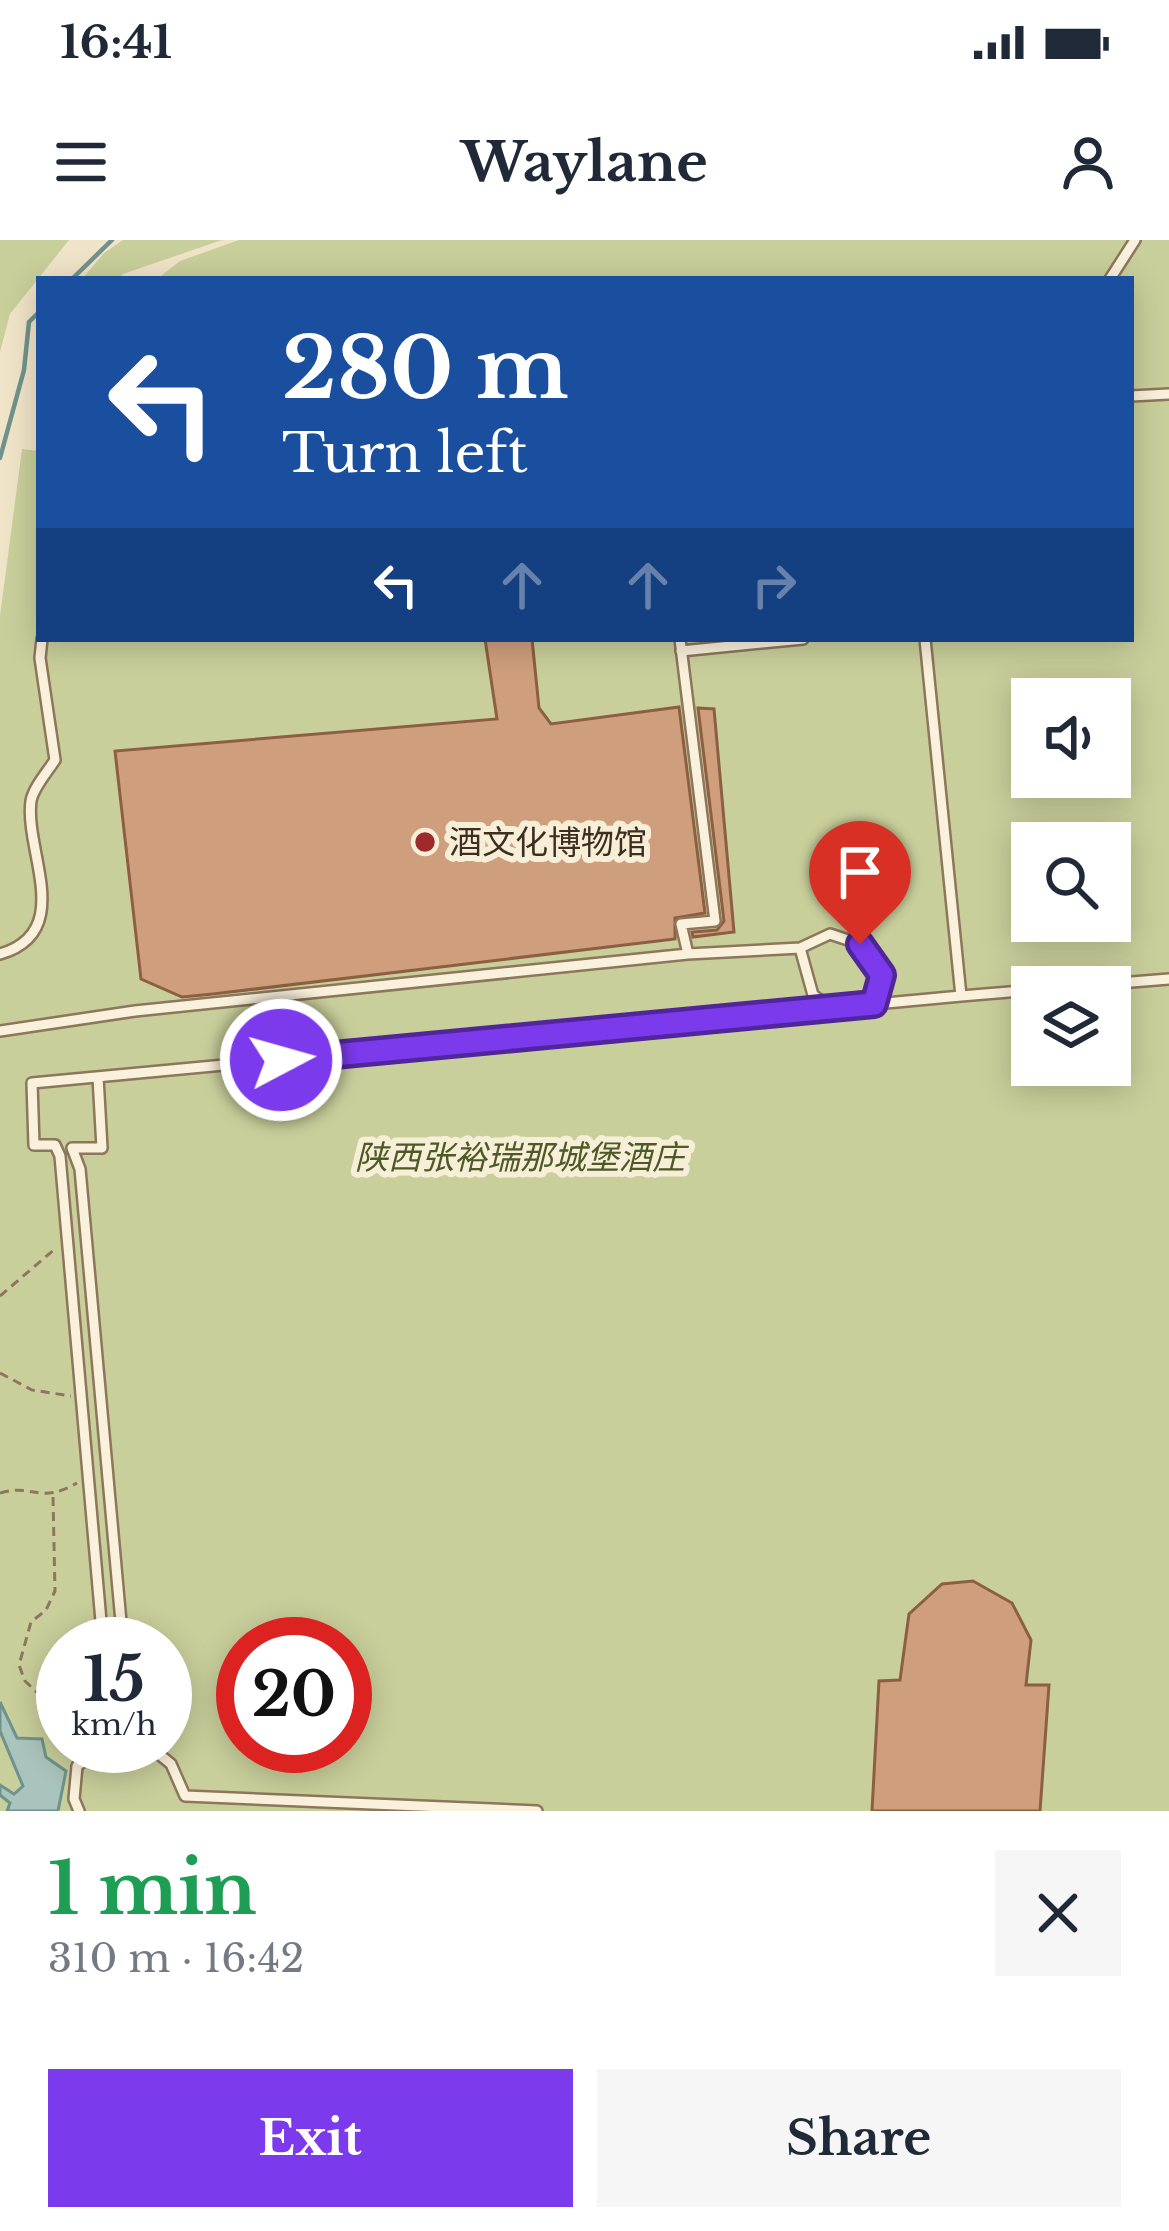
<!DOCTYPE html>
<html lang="en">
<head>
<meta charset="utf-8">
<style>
	:root { --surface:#fff; --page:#f6f6f7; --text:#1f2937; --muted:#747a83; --accent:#7c3aed }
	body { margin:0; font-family:"Libre Baskerville","Noto Sans SC",serif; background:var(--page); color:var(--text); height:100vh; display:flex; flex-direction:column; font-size:45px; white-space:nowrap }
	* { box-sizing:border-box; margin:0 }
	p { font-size:39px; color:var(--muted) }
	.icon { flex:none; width:66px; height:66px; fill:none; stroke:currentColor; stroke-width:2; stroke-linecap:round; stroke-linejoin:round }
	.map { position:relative; height:1571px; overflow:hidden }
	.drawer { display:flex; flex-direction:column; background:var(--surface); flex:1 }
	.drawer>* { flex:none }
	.guide { position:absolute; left:36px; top:36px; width:1098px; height:366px; border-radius:0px; box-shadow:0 6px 30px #0003; background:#1a4fa0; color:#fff; overflow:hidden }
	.tools { position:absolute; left:1011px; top:438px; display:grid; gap:24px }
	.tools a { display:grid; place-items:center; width:120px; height:120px; border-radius:0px; background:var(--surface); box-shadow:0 6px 30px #0003; font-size:60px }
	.speed { position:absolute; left:36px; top:1377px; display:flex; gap:24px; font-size:60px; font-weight:700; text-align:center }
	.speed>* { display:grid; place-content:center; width:156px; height:156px; border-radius:50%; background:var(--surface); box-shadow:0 6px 30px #0003; line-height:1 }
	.speed small { font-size:30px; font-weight:400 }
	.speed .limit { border:18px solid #d22; background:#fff; color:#111 }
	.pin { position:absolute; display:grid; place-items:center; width:102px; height:102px; color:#fff; margin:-123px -51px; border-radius:50% 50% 50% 0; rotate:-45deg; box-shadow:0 0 12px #0007 }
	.pin .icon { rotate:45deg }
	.me { position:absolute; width:132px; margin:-66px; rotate:84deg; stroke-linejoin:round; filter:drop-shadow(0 0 9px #0008) }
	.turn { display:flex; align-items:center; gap:42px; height:252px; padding:0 48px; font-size:54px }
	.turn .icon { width:156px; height:156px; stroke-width:2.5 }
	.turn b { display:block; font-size:84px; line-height:102px }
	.lanes { display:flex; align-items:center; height:114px; padding:0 48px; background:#0003; justify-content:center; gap:60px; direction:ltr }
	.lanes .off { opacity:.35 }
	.round { display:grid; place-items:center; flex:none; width:126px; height:126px; border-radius:0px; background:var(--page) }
	.summary { display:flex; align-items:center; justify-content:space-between; height:204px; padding:0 48px }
	h1 { font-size:72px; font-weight:800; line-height:90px; color:#1e9e55 }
	.button { display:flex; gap:24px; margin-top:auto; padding:24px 48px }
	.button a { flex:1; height:138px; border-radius:0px; background:var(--accent); color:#fff; font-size:48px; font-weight:800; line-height:138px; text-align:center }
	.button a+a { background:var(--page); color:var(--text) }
	.status { display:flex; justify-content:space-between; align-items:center; height:84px; padding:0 60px; background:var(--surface); direction:ltr }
	.status svg { height:33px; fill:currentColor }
	header { display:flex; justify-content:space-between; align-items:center; height:156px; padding:0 48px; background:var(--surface); font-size:54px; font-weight:800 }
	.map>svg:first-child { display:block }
	.green { fill:#c9cf9b; fill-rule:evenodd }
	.water { fill:#a9c4bc; stroke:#6f938a; stroke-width:3 }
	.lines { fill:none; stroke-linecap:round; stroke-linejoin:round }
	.stream { stroke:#6f938a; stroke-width:4.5 }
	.building { fill:#cf9f7d; stroke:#8d5f41; stroke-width:3 }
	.lane-casing { stroke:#8d765c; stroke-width:14 }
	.path { stroke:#8d765c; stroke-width:3; stroke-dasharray:9 6; stroke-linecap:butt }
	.lane { stroke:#faf1dc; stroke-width:9 }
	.route-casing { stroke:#51269a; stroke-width:30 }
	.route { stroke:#7c3aed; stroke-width:21 }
	.poi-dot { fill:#9e2a2b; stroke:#f7eed8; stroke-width:4.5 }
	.labels { text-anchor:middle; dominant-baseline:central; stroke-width:12; stroke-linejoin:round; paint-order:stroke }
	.poi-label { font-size:33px; fill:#3d2e20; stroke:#f7eed8; text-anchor:start }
	.park-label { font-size:33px; font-style:italic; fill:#4d5a26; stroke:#f7eed8 }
</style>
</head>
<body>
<div class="status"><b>16:41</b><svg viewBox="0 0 49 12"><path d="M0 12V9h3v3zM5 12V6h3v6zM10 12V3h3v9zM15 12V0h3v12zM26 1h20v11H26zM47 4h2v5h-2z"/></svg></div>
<header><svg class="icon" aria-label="menu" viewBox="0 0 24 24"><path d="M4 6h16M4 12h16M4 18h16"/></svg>Waylane<svg class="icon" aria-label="person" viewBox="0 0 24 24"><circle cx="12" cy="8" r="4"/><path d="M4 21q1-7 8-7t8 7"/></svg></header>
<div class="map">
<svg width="1169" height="1571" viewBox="0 0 1169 1571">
	<rect width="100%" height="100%" fill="#f0e4c8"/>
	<path class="green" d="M0,0h69l-59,74 -10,38z
		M123,0h99l-99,34 -5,5h-36l22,-26z
		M239,0h930v1571h-1169v-1195l22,-167 17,2v188h1092v-360h-974l23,-18zM1032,459h78v78h-78zM1032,603h78v78h-78zM1032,747h78v78h-78zM63,1404h102v102h-102zM243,1404h102v102h-102z"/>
	<path class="water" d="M0,1462l17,36 25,1 4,18 20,14 -8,40h-51l3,-8 -10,-8v-10l14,9 9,-8 -23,-55z"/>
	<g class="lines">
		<path class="stream" d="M72,39l40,-39
			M0,218l24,-88 5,-48 10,-10"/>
	</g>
	<path class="building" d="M485,399h47l7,69 12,16 128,-17 26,206 -30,5v21l-462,55 -31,3 -41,-18 -26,-228 382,-32z
		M698,468l16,1 20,223 -41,5 -1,-5 25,-2 7,-9z
		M973,1341l39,22 19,37 -5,45h23l-9,126h-168l7,-130 21,-1 9,-66 33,-30z"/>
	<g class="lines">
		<g class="lane-casing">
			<path id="lane" d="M1110,39l25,-39
				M1131,156l38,-2
				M925,399l36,357 71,-6
				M681,411l122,-12
				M800,708l13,47 18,13
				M0,714c76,-22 24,-103 31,-153 2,-13 17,-30 24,-41l-15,-102 2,-19
				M688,714l112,-6 30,-14 30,10 22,31 -8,29
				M1070,747l99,-8
				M0,791l135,-20 553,-57 -7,-30 34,-3 -35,-282
				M98,837l4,71h-30l8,21 43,475
				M103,1404l-43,-488 -5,-11h-21l-2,-62 929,-87
				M149,1506l22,18 14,32 352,15
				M79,1571l-5,-12 3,-33 28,-20"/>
		</g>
		<path class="path" d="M0,1056l56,-48
			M0,1133l32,17 39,6
			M0,1253c33,-10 39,12 77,-10
			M53,1257l2,94 -9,19 -15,12 -12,43 6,16 20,19 11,39 7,5"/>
		<use href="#lane" class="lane"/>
	</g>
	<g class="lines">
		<g class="route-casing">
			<path id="route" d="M281,820l593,-56 8,-29 -22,-31"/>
		</g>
		<use href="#route" class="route"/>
	</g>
	<circle class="poi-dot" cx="425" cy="602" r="12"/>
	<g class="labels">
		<g class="poi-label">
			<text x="449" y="602">酒文化博物馆</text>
		</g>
		<g class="park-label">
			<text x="520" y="917">陕西张裕瑞那城堡酒庄</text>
		</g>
	</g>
</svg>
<div class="tools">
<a><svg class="icon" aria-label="sound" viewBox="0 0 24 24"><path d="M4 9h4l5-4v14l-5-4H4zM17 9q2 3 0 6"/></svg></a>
<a><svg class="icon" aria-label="search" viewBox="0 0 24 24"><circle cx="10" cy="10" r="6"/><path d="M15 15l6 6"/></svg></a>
<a><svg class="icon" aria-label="layers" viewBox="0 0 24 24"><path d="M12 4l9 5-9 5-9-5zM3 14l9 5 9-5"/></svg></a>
</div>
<div class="speed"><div>15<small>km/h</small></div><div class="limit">20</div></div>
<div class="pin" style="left:860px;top:704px;background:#d93025"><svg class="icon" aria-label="arrive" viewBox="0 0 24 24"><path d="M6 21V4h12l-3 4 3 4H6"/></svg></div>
<svg class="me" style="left:281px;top:820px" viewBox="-20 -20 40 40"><circle r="17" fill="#7c3aed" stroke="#fff" stroke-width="3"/><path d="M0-11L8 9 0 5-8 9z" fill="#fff"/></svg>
<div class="guide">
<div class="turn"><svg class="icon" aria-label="left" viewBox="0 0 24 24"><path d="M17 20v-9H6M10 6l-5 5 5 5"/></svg><div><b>280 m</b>Turn left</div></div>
<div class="lanes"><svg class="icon" aria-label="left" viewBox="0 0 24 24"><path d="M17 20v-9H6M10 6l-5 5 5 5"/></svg><svg class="icon off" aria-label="ahead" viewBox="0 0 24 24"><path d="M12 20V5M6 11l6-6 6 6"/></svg><svg class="icon off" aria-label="ahead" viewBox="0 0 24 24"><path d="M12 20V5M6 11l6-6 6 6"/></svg><svg class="icon off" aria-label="right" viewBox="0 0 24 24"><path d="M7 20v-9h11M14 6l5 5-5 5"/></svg></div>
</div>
</div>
<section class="drawer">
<div class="summary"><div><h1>1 min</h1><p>310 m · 16:42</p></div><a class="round"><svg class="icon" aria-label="close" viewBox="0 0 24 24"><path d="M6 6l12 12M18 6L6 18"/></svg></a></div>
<div class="button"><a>Exit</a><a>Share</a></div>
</section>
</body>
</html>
